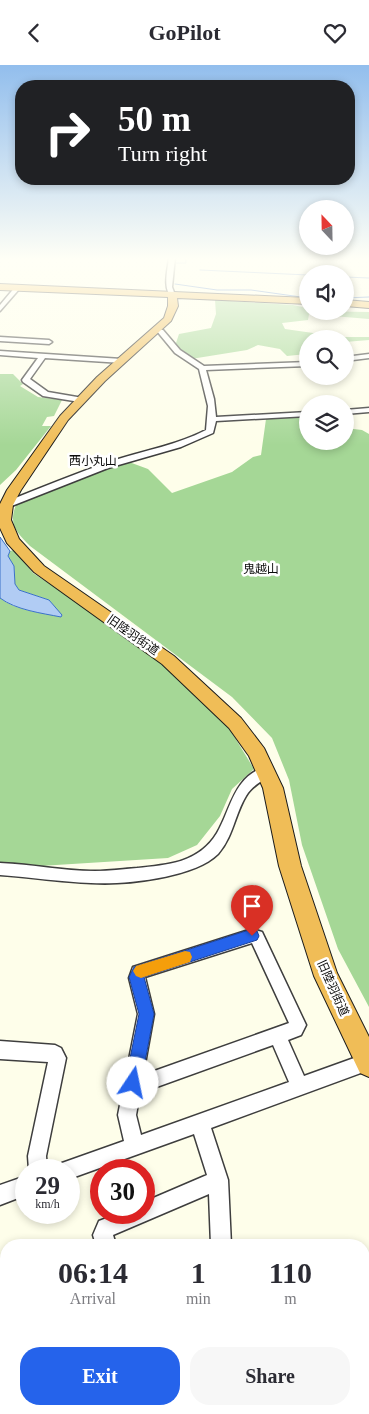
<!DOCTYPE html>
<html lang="en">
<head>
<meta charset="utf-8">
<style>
	:root { --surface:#fff; --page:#f7f7f7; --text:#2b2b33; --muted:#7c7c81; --accent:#2563eb }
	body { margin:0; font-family:"Times New Roman","Noto Sans JP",serif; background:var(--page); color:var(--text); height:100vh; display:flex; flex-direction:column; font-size:19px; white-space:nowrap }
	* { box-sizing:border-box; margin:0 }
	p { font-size:16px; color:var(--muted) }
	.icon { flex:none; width:28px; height:28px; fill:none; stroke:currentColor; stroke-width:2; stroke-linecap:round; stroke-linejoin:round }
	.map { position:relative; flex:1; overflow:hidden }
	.side { position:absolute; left:0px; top:1174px; width:370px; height:176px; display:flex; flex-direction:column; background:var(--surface); border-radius:20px 20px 0 0; box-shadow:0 2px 8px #0003 }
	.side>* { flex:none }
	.top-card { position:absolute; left:15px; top:15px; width:340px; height:105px; border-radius:20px; box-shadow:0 2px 8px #0003; background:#202124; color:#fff; overflow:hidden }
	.needle { width:32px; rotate:338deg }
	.tools { position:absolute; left:299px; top:135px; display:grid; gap:10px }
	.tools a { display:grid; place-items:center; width:55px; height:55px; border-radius:50%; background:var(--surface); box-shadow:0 2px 8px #0003; font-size:25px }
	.speed { position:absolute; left:15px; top:1094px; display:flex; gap:10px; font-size:25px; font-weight:700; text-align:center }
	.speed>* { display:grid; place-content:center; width:65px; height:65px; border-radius:50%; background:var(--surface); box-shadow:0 2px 8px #0003; line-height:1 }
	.speed small { font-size:12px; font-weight:400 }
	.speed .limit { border:8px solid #d22; background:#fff; color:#111 }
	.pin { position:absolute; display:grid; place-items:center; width:42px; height:42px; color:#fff; margin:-51px -21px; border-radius:50% 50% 50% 0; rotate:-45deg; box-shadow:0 0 5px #0007 }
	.pin .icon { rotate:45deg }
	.me { position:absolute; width:55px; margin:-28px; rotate:11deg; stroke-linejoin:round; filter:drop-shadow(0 0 4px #0008) }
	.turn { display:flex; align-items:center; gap:18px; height:105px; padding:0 20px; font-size:22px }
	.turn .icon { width:65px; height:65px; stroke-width:2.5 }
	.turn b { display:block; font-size:35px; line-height:42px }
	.eta { display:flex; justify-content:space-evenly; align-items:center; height:85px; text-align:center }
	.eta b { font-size:30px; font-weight:700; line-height:35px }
	.action { display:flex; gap:10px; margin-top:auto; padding:10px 20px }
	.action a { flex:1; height:58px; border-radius:20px; background:var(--accent); color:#fff; font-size:20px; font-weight:700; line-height:58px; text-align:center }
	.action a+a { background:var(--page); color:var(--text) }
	header { display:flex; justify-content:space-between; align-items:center; height:65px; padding:0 20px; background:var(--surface); font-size:22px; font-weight:700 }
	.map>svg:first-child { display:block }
	.forest { fill:#a5d796 }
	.water { fill:#b1ccf4; stroke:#3a71c8 }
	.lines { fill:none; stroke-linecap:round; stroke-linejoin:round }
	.stream { stroke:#3a71c8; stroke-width:1 }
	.minor-casing { stroke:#3e3e3e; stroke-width:3 }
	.highway-casing { stroke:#1c1c1c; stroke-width:2 }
	.minor { fill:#fff; fill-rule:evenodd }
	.highway { fill:#f0bd57; fill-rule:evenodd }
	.route { fill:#2563eb; stroke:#184099 }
	.slow { fill:#f59e0b }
	.labels { text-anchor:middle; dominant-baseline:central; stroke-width:5; stroke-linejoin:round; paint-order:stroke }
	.far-quarter-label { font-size:12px; fill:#0b0b0b; stroke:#fff }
	.street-label { font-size:12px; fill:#0b0b0b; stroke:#fff }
</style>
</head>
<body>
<header><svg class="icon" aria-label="back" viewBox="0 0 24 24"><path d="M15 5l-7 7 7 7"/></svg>GoPilot<svg class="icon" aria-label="heart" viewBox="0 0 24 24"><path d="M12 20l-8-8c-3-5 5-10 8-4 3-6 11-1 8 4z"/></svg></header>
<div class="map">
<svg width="369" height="1349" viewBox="0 0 369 1349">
	<rect width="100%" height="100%" fill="#fefeea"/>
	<path class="forest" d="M215,235l78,5 14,3 1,3 61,1v7l-60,-5 -1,6 -26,3 3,6 35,5 9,3h40v3l-24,2v-3h-37l-1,15 -20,2 -7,-7 -22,-4 -11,5 -56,9 -16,-13 4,-12 32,-6 5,-14z
		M0,309h13l10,10 -3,2 18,11 24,3 -8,16 -7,1 -5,9h9l-35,44 -16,15z
		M304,351l3,4 1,21h37v-13l17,2 7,4v573l-31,-58 -36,-104 -13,-65 -17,-42 -40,-41 -202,-151c-13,-14 -22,-21 -14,-41l71,-31 42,-12 19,7 24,24 60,-21 21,-15 8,-2 5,-36z
		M14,485l19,23 115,76 78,74 28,46 -22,20 -12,27 -23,29 -29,13 -128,8 -40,-4v-264c17,13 41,15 62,18l-13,-16 -30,-10 -4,-6 -1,-18 -6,-10 2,-5z"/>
	<path class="water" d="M0,472l10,14 -2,5 6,10 1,18 4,6 30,10 13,15 -1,2c-20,-4 -45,-7 -61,-19z"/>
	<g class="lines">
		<path class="stream" d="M176,198h10l-1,-6
			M200,205l108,5
			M345,212l24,1
			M175,219l42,6h34l57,8
			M345,233l24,-1"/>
		<g class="minor-casing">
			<path id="minor" d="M169,192h6l-3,30 3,8 -3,2c-10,-8 -4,-28 -3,-40z
				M16,221l5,1 -21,24v-6z
				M156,263l7,2 17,20 24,16 104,-4v4l-102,4 8,29 2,18 92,-5v4l-92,5 -3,12 -32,14 -73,21 -99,39h-6v-4c37,-15 74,-30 112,-43 31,-10 62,-15 91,-30l2,-24 -9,-37 -24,-16 -19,-23z
				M0,272l49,3 3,2 -3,2 -49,-3z
				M0,286l122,8 3,2 -3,2 -77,-5 -15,21 18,13 35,6 1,2 -4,2 -37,-6 -20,-14 -1,-2 16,-22 -38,-3z
				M369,289v4l-24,3v-4z
				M369,343v4l-24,2v-4z
				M267,701l5,2 1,3c-4,8 -20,12 -27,25 -11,18 -13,41 -28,58 -24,24 -94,31 -127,29 -31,-1 -61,-6 -91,-8v-12c32,1 63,8 95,8 14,0 28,-2 42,-3 30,-3 62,-5 80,-35 15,-26 16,-56 50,-67z
				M252,864l10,3 44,93 -5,10 -13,5 16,36 64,-23 1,17 -158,58 17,52 3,65h-20l-2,-51 -96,41 3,10h-20l-3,-10 6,-14 21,-8h24v-11l63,-27 -13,-41 -125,45v-9h-9l2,-7 62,-22 -6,-26 20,-101 -9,-36 4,-11zM252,878l37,80 -146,52 11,-61 -9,-37zM273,980l16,37 -148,53 -5,-20 4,-22z
				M0,976l55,4 6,3 5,10 -20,98 1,14h-18l-1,-14 20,-94 -48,-3z
				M26,1111v19l-26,10v-20z
				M364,1335l3,1 2,5 -1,8h-31l2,-5h25z
				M261,1344h22l2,5h-22z"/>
		</g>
		<g class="highway-casing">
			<path id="highway" d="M0,219l308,14v6l-131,-6 1,8 -7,15 -66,60 -37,39 -47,70 -8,15 -2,15 8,19 25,27 130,90 67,62 23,30 19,40 18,78 36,107 32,64v40l-9,-4 -46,-97 -35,-110 -16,-78 -14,-32 -20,-28 -67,-64 -128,-92 -27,-29 -7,-15v-24l7,-14 53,-74 37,-39 67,-59 4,-12v-9l-168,-7z
				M345,235l24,2v6l-24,-2z"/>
		</g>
		<use href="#minor" class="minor"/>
		<use href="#highway" class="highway"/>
	</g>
	<linearGradient id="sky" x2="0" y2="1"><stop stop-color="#92beed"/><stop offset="0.51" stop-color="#fffff6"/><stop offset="1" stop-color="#fffff6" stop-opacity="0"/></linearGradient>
	<rect width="369" height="380" fill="url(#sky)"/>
	<path class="route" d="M252,864l5,2 2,5 -2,4 -113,37 10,37 -13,69 -2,6 -6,2 -5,-2 -3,-6 14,-69 -10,-37 5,-10z"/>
	<path class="slow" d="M185,886l5,1 2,5 -2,5 -49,16 -5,-2 -3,-5 3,-5z"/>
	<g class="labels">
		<g class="far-quarter-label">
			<text x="93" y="396">西小丸山</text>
			<text x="261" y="504">鬼越山</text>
		</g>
		<g class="street-label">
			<text transform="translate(133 570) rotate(35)">旧陸羽街道</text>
			<text transform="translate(333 923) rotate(66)">旧陸羽街道</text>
		</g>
	</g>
</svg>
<div class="tools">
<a><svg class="needle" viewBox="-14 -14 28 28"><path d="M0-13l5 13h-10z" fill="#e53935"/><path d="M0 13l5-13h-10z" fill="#7c7c81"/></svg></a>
<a><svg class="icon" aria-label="sound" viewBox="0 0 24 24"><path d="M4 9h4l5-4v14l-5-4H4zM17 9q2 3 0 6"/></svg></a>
<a><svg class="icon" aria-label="search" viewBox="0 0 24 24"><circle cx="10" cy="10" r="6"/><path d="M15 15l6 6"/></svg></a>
<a><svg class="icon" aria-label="layers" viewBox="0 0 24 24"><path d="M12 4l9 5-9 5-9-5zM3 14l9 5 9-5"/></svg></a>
</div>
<div class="speed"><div>29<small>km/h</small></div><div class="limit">30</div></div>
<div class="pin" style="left:252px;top:871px;background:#d93025"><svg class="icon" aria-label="arrive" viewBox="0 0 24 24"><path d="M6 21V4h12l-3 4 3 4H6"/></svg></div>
<svg class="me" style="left:133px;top:1018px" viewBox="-20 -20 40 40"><circle r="19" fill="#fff"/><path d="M0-13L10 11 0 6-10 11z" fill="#2563eb"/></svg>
<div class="top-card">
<div class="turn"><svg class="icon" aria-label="right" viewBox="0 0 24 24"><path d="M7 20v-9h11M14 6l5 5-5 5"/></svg><div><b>50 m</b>Turn right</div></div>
</div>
<section class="side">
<div class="eta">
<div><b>06:14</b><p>Arrival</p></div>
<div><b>1</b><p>min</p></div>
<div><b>110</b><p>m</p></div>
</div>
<div class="action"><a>Exit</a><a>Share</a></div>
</section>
</div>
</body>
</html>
